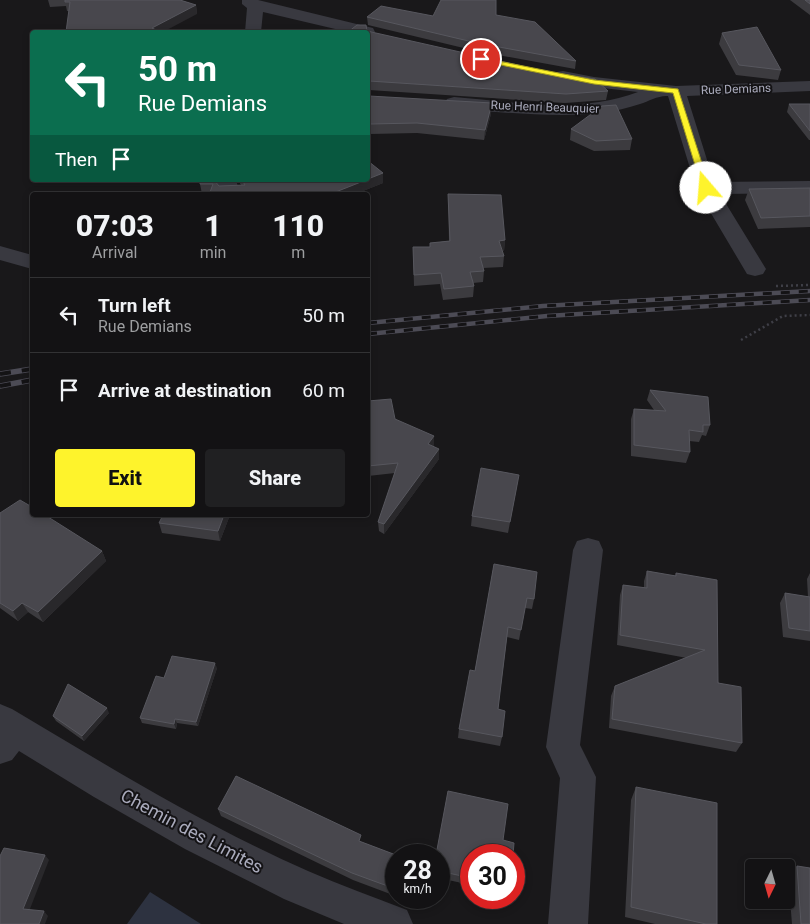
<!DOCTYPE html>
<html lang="en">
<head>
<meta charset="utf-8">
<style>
	:root { --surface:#131214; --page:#202022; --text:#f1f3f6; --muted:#9d9ea0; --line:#323234; --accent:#fef32c }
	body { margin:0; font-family:Roboto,sans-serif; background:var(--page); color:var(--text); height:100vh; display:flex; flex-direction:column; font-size:19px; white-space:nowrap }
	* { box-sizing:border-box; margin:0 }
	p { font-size:16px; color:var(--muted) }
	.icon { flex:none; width:28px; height:28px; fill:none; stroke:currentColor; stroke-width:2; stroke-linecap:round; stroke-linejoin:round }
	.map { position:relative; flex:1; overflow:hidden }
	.panel { position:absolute; left:30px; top:192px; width:340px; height:325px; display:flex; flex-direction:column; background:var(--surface); border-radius:5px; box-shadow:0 2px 8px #0003,0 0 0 1px var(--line) }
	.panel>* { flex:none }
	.hud { position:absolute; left:30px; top:30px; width:340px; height:152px; border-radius:5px; box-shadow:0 2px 8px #0003,0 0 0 1px var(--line); background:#0b6e4f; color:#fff; overflow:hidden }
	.needle { width:32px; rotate:185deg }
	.tools { position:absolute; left:745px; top:859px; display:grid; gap:10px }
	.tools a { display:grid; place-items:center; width:50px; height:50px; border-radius:5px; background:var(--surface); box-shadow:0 2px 8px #0003,0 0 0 1px var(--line); font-size:25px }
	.speed { position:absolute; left:385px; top:844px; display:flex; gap:10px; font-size:25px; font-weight:700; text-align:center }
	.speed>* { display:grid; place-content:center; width:65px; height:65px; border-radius:50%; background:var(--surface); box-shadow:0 2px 8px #0003,0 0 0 1px var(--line); line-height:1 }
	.speed small { font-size:12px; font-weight:400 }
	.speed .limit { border:8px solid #d22; background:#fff; color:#111 }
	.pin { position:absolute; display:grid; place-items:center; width:42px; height:42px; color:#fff; margin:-21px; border:2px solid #fff; border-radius:50%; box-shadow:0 1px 5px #0007 }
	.me { position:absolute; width:55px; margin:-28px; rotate:342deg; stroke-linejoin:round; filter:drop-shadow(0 0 4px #0008) }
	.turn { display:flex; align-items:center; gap:18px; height:105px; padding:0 25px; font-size:22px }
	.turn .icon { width:65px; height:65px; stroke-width:2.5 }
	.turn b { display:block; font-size:35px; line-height:42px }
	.then { display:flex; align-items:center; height:48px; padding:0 25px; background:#0003; gap:10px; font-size:19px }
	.eta { display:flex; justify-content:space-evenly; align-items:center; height:85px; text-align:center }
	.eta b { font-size:30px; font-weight:800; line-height:35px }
	.cta { display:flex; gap:10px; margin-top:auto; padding:10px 25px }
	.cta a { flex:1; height:58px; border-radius:5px; background:var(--accent); color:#111; font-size:20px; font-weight:800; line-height:58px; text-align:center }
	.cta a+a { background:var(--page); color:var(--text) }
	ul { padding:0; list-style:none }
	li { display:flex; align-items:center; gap:15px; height:75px; padding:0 25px; border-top:1px solid var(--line) }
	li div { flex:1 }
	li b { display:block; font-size:19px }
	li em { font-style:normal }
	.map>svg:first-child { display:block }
	.water { fill:#2d3240 }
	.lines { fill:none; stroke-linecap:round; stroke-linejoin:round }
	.path { stroke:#3f3f47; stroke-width:2.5; stroke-dasharray:2 3; stroke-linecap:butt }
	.minor { fill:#393940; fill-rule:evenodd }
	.rail-far1-casing { stroke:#4c4b55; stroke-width:4.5 }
	.rail-casing { stroke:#4c4b55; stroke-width:5.5 }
	.rail-far1 { stroke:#141315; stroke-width:3; stroke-dasharray:9; stroke-linecap:butt }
	.rail { stroke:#141315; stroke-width:4; stroke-dasharray:11; stroke-linecap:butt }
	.wall { fill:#3c3b3f }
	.shaded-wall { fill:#29282b }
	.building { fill:#48474d; stroke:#57575e }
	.route { fill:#fef32c; stroke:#a59e1d }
	.labels { text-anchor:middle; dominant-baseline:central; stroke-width:4; stroke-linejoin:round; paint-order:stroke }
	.far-street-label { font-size:12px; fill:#a9aabb; stroke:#141315 }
	.near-street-label { font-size:18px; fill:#a9aabb; stroke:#141315 }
</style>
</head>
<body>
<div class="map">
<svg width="810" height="924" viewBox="0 0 810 924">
	<rect width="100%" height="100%" fill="#19181a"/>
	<path class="water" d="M150,892l51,32h-74z"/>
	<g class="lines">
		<path class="path" d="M776,286l34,-1
			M741,340l42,-24 27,-1"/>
		<path class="minor" d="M242,0h16l115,28 2,4 -7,5v-5h-20l-85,-20 -2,20h-16l2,-24 -5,-4z
			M563,71l31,6 82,9 134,-5v10l-123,5 27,86 96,-1v12l-90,1 46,75 -3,5 -8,2 -8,-2 -51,-86 -28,-92c-9,-1 -19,5 -28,8 -12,4 -25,7 -37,9 -50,5 -99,-1 -149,-4l-7,-2 -2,-4 2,-4 7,-2c60,5 127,17 184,-5l-44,-5 -37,-7 -3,-4 3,-4z
			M216,180h20l2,7 7,8h-23l-4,-5z
			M0,246l32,9v14l-32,-9z
			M588,538l11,3 4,9 -23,195 16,32 -8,147h-40l12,-146 -14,-31 27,-197 4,-9z
			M0,704l12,5c96,57 193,117 296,162 32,14 66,26 99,39l6,14h-69l-60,-25 -99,-50 -91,-52 -75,-46 -7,9 -12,4z"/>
		<g class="rail-far1-casing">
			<path id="rail-far1" d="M368,323l175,-17 267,-15
				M368,334l179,-18 263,-16"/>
		</g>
		<g class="rail-casing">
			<path id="rail" d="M0,374l32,-5
				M0,386l32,-6"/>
		</g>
		<use href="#rail-far1" class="rail-far1"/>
		<use href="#rail" class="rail"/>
	</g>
	<path class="wall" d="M48,0h132l16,5 1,9 -130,-3 -1,-5 -16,1z
		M790,0h20v15z
		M496,15l80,46 -1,8 -99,-18 -108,-26 -1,-8z
		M367,31l241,60 -2,9 -41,3 -196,-13v-6h-1z
		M722,33l59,37 -3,10 -42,-5 -17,-31z
		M789,104h21v36h-1l-22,-28z
		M491,114l-7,26 -67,-7 -47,1v-10z
		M571,129l61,10 -2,11 -36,1 -24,-11z
		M383,173v10l-30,12h-144v-1h-7l-2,-10 15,-3 4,5 22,-1 -3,-5h130z
		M810,188v39l-52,2 -13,-29 4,-11z
		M448,194l57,46 -1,11h-2l2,5 -1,11 -20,1 1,3 -1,11 -10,1 1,3 -1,11 -30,3 -3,-16 -26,2 -1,-39h17v-4l19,-2z
		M650,390l60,35 -4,11 -4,-1 -3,7 -10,-1 1,11 -4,11 -55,-7v-37l3,-10 20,1 -7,-10z
		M368,401l27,18 39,27h-1l6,13 -55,75 -5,-3 -1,-9 17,-49 -27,3z
		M517,486l-9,47 -37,-7 1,-10z
		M0,513l102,38 4,10 -63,61 -15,-10 -10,9 -18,-13z
		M230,515l-10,26 -58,-8 -3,-10z
		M494,564l40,35 -2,10 -7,-1 -6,32 -12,-3 -9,72 4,28 -2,9 -42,-8 1,-9 16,-58z
		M647,571l28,5 1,-3 66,170 -6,9 -127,-24 2,-32 4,-10 72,-28 -70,-13 3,-50 3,-10 21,3v-7z
		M810,573v68l-27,-4 -3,-34 5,-10 23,4 -1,-18z
		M217,668l-19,58 -21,-3 -1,6 -34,-6 -2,-5 24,-40z
		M109,713l-25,28 -28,-20 -3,-5z
		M636,787l81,137h-62l-30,-7 6,-117z
		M218,809l143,33 35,13 -3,40 -40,-15 -132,-64z
		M439,855h32v30l-32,-7z
		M797,866l13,58h-18l-4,-49z"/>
	<path class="shaded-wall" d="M196,5l1,9 -34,18h-10l-1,-4z
		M492,103l-1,11 -7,26 1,-10z
		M383,173v10l-30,12h-25l38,-15h2v-1z
		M505,240l-1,11 -6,1 1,-11z
		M434,436v10l-6,8v-10z
		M439,449v10l-55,75v-10z
		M224,515h6l-10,26 -2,-10z
		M102,551l4,10 -63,61 -5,-10z
		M22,603l6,9 -10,9 -5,-10z
		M215,663l2,5 -19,58 -2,-4z
		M107,708l2,5 -25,28 -2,-5z
		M175,719l2,4 -1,6 -2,-5z
		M45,855l4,5 -21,54 -5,-5z
		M396,876v8l-3,11v-7z
		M44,911l4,5 -3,8h-6z"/>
	<path class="building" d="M65,0h115l16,5 -44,23 8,4h-94l4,-30h-5z
		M441,0h55v15l39,7 41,39 -99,-18 -110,-26 14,-11 52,10z
		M805,0h5v4z
		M357,25h9l1,6 182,41 46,7 13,12 -42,3 -197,-13 -1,-6v-43h-20z
		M757,27l24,43 -42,-5 -17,-32z
		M369,96l123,7 -7,27 -68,-7 -47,1z
		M789,104h21v27z
		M616,105l16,34 -36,2 -25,-12 31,-23z
		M368,161l15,12 -15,6z
		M200,180h14l5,6 26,-1 -3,-5h124l-38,15h-119l4,-11h-13z
		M810,188v28l-49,2 -12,-29z
		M448,194l53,1 4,45 -6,1 5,15 -24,1 4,14 -14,1 4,14 -30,3 -3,-16 -27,2 -1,-28h17v-4l20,-2z
		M650,390l58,7 2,28h-7v7l-14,-2 1,22 -56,-7v-36l32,2z
		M391,399l4,20 39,17 -6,8 11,5 -55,75 -6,-2 20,-59 -30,3v-65z
		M481,468l38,7 -9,47 -38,-6z
		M20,500l12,7v8h13l57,36 -64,61 -16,-9 -9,8 -13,-8v-90z
		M163,515h61l-6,16 -59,-8z
		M494,564l43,8 -3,27 -7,-1 -6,32 -13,-3 -10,82 7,2 -3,26 -43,-8 11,-59 5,1z
		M647,571l29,5v-3l41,7 1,103 23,4 1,56 -130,-24 3,-33 90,-36 -85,-15 3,-50 24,3z
		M785,593l25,4v34l-21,-3z
		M172,656l43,7 -19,59 -21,-3 -1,5 -34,-6 16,-42 8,2z
		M68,684l39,24 -25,28 -29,-20z
		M236,776l125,59 -2,6 37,14v21l-3,12 -41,-15 -134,-64z
		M636,787l81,16v121h-11l-75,-17z
		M448,791l60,13 -5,36 11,3 -1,12h-42v23l-32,-7v-16h-3z
		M4,848l41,7 -22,54 21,2 -5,13h-39v-68z
		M797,866l13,2v56h-9z"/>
	<path class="route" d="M478,57l116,23 84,9 32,99 -4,2 -4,-2 -29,-95 -79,-9 -113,-23z"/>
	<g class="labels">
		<g class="far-street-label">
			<text transform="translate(736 89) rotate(-2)">Rue Demians</text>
			<text transform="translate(545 107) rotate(2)">Rue Henri Beauquier</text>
		</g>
		<g class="near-street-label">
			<text transform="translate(192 831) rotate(28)">Chemin des Limites</text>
		</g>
	</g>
</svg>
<div class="tools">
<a><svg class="needle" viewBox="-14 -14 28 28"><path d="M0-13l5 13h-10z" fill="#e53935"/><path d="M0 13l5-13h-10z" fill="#9d9ea0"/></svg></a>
</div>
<div class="speed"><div>28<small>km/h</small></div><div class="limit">30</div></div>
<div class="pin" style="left:481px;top:59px;background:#d93025"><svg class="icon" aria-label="arrive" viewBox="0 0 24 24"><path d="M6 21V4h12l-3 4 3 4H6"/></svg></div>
<svg class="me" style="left:706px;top:188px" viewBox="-20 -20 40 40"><circle r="19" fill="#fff"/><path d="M0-13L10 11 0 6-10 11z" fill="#fef32c"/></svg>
<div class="hud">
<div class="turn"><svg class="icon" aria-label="left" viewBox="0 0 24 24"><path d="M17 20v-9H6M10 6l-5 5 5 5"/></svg><div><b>50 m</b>Rue Demians</div></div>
<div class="then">Then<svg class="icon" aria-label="arrive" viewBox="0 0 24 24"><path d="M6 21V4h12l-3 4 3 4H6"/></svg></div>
</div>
<section class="panel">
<div class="eta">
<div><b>07:03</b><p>Arrival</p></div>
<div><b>1</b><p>min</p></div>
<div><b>110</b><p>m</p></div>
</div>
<ul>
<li><svg class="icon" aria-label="left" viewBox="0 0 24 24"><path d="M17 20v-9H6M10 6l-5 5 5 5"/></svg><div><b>Turn left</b><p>Rue Demians</p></div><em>50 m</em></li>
<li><svg class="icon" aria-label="arrive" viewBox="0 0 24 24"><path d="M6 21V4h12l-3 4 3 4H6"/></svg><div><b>Arrive at destination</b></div><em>60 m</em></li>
</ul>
<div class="cta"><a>Exit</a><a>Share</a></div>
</section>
</div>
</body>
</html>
